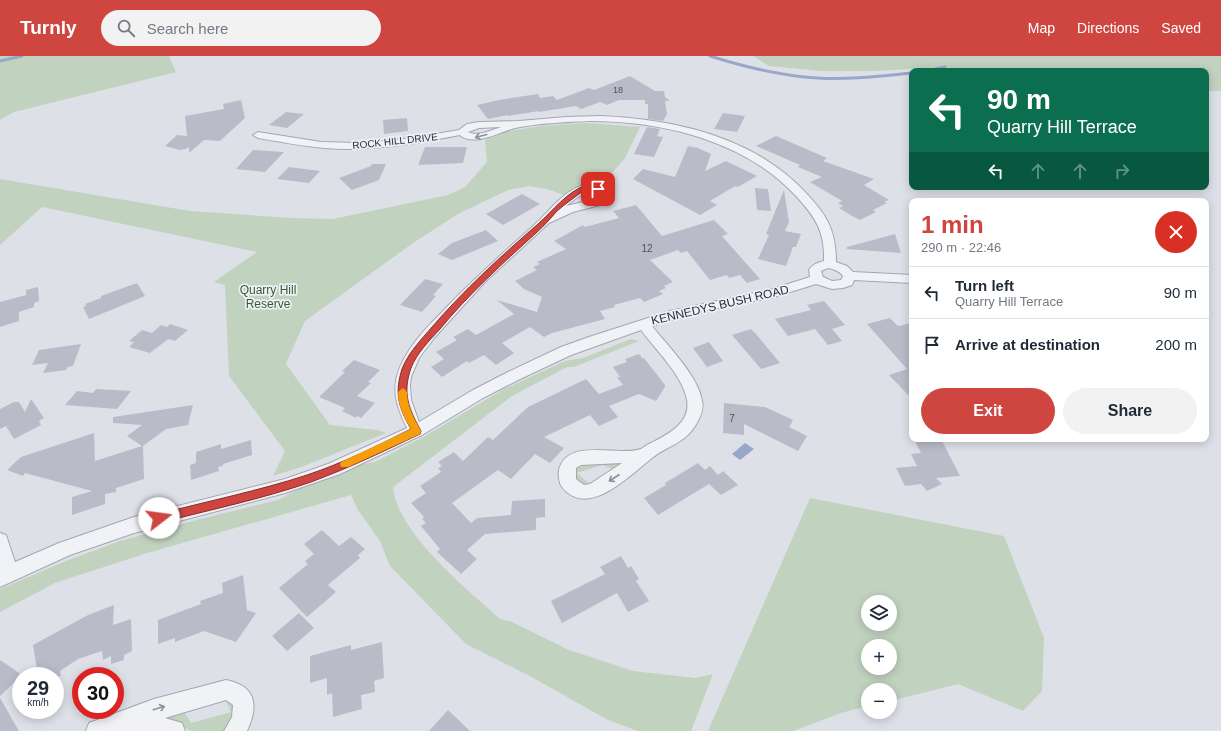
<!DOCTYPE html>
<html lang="en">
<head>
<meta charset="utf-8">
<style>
	:root { --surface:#fff; --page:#f2f2f3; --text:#1f2937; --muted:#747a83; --line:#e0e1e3; --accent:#cf4641 }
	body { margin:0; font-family:Helvetica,sans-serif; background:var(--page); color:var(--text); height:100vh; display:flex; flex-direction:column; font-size:15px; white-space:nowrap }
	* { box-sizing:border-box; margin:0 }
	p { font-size:13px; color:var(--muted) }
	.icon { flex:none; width:22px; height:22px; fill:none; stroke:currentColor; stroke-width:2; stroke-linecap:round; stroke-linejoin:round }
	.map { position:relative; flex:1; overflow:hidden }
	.panel { position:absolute; left:909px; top:142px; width:300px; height:244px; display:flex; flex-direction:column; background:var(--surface); border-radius:8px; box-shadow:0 2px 10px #0003 }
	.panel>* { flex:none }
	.top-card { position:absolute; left:909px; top:12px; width:300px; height:122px; border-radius:8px; box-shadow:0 2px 10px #0003; background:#0b6e4f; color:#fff; overflow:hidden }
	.controls { position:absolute; left:861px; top:539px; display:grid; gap:8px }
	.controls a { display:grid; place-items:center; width:36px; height:36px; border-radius:50%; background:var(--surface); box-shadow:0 2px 10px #0003; font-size:20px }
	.speed { position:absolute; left:12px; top:611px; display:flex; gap:8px; font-size:20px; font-weight:700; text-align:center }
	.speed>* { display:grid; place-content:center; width:52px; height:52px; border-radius:50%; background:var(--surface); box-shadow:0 2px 10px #0003; line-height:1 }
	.speed small { font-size:10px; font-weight:400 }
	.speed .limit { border:6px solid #d22; background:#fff; color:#111 }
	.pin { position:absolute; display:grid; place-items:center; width:34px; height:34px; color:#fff; margin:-17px; border-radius:8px; box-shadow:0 2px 6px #0006 }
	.me { position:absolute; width:44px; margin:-22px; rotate:75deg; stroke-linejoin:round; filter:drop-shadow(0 0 3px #0008) }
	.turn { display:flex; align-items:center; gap:14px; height:84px; padding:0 12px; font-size:18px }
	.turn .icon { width:52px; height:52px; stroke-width:2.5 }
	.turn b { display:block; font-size:28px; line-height:34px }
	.lanes { display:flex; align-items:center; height:38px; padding:0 12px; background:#0003; justify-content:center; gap:20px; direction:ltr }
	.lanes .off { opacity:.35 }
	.round { display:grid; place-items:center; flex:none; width:42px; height:42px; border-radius:21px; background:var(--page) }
	.summary { display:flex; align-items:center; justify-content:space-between; height:68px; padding:0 12px }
	h1 { font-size:24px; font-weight:700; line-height:30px; color:var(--accent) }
	.cta { display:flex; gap:8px; margin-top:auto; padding:8px 12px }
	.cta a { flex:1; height:46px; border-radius:24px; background:var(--accent); color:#fff; font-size:16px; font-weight:700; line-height:46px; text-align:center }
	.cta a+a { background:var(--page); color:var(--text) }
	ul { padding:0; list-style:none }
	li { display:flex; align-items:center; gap:12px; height:52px; padding:0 12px; border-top:1px solid var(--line) }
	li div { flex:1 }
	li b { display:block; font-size:15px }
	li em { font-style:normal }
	header { display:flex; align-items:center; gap:24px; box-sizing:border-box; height:56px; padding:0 20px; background:var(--accent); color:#fff }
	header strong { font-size:19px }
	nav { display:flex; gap:22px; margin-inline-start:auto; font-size:14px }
	.search { width:280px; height:36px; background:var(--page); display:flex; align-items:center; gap:10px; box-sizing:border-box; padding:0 14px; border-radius:22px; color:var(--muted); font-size:15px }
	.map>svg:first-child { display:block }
	.green { fill:#c1d2bf; fill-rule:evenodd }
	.water { fill:#99a7c9 }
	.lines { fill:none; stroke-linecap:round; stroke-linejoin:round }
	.stream { stroke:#99a7c9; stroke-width:3 }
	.building { fill:#b9bbc8 }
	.street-casing { stroke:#a3a6b2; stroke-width:2 }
	.street { fill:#f1f2f6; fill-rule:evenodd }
	.oneway { stroke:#8c8f9a }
	.route { fill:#cf4641; stroke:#872e2a }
	.slow { fill:#f59e0b }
	.labels { text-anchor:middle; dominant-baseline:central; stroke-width:3.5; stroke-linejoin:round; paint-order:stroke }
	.far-number-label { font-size:9px; fill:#4c5061 }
	.far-street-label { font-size:10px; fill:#272c3f; stroke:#eef0f6 }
	.number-label { font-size:10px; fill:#4c5061 }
	.park-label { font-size:12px; fill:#355b35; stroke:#eef0f6 }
	.street-label { font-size:12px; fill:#272c3f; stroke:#eef0f6 }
</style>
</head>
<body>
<header>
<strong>Turnly</strong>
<div class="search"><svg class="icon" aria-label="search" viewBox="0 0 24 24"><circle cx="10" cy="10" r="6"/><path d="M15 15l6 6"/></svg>Search here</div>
<nav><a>Map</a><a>Directions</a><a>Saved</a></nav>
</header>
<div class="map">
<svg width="1221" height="675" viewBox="0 0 1221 675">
	<rect width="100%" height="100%" fill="#dee0e8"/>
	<path class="green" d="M0,0h169l7,16 -162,40 -14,8z
		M753,0h468v35h-15v-20h-225l-36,-4 -71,4h-52l-53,-5z
		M586,67l54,4 -15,31 -23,27c-15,-3 -26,0 -38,10l-17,-6 -18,-3 -21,4 -50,24 -45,29 -108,78 -19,43 44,61 47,5 9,3 -82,33 -31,10 12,-25 -56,-75 -4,-91 -11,-3 43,-30 -215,-45 -42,38v-66l190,32 102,7 41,1 115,-24 17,-8 22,-25 -2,-22 24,-9 32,-5z
		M631,283l8,2 -65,26h-7l-55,29 -119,91c4,46 74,102 107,132l10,2 59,29 64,21 63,7 17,-4 -22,57h-53l-30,-11 -80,-45 -62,-31 -76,-78 -10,-25 -22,-31 -7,-15 -207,59 -89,29 -55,29v-23l66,-28 54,-20 76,-21 82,-20 56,-31 41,-7 50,-26 79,-47 61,-28 18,-3z
		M631,406l-15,8 -14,-5 -25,8 13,11 -5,1 -9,-7c-1,-7 0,-11 7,-15z
		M810,442l194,38 40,102 -2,53 -19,20 -65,-27 -68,17v-11h-22v16l-27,7 -48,18h-85zM868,546h22v22h-22zM868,590h22v22h-22z
		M225,643l8,4 4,8 -12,20h-34l-18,-9 -15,-6 25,-6 8,13 40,-11z"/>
	<path class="water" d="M745,387l9,6 -14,11 -8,-6z"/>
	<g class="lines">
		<path class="stream" d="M710,0c35,11 71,20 107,22 32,2 64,-2 95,-5
			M0,5l22,-5
			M926,15l19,-4"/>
	</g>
	<path class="building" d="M630,20l25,15h9l1,6 5,4h-5l2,13 -4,7 -15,-2v-15h-3v-4h-26l-12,5 -7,-3 -19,7 -5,-3 -37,6v-1l-31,5v-1l-20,4 -11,-14 22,-5 39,-6 2,4 13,-2 4,4 32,-12 5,2z
		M241,44l4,18 -25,23 -16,-1 -15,13v-6l-3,2 -6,1 -15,-4 12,-11 10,1 -2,-20 39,-7 -1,-5z
		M286,56l18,2 -17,14 -18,-3z
		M723,57l22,3 -8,16 -23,-3z
		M407,62l1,13 -24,3 -1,-14z
		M647,71l13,2 -3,7 6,1 -9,20 -20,-3z
		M776,80l51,22 -4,3 51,18 -10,6 25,15 -5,2 3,1 -14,7 3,2 -16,8 -8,-4 -13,-8 4,-2 -5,-3 4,-2 -32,-19 12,-5 -24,-10 2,-2 -44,-19z
		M688,90l10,2 13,6 -6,17 21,-10 31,15 -19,11 -3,-1 -25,15 7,4 -17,10 -67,-36 10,-10 32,8z
		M425,91h42l-4,16 -45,2z
		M253,94l31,2 -19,20 -29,-3z
		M372,108h14l-7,16 -27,10 -13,-12 32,-12z
		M289,111l31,4 -11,12 -32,-4z
		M755,132l13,1 3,22 -14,-1z
		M784,134l5,32 -4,9 16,3 -5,13h-3l-7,19 -28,-7 11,-24 -3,-1z
		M522,138l18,10 -37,21 -17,-11z
		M636,149l26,31 52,-16 14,14 -6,2 38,43 -13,4 -7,-8 -11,3 -2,-3 -17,5 -23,-29 -6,2 -3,-3 -28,10 23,22 -9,4 2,2 -7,3 4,3 -19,8 -4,-4 -26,7 1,2 -15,4 5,8 -53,14 -8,4 -14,-10 -28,16 12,10 -18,12 -12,-10 -15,8 -2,-2 -25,16 -11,-10 13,-8 -8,-7 21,-12 -4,-3 15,-8 8,6 38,-21 -17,-14 40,12 5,-15 -18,-8 -9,-8 22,-11 -4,-3 7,-3 -3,-2 29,-13 -12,-8 29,-16 2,2 34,-9 -6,-7z
		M486,174l12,11 -46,19 -14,-6 14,-11z
		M895,178l6,19 -54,-4v-2z
		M425,223l18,5 -10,11 3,1 -14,16 -22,-7z
		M137,227l8,13 -56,23 -6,-12 3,-1 -1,-2 16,-6v-2z
		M38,231l1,14 -5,2v4l-15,5v9l-19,6v-25l26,-7v-5z
		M824,245l21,24 -13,4 10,12 -14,4 -13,-16 -27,7 -13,-17 36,-9 -4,-5z
		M890,262l8,8 14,-3v76l-23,-24 18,-6 -40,-45z
		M170,268l18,6 -13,11 -7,-2 -18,14 -21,-6 5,-5 -5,-1 13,-11 10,3 9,-8 6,2z
		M751,273l5,5 24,29 -19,6 -29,-34z
		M709,286l14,19 -16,6 -14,-19z
		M81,288l-8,22 -5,1 -2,3 -23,3 5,-10 -16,2 7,-15z
		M639,298l4,5 1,-1 21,27v2l-9,14 -17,-7 -30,12 9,11 -19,9 -9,-11 -46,22 20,11 -14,15 -15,-9 -24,25 -13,-9 -46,33 19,20 6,-5 34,-3 1,-14 33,-2v18l-9,1v12l-51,4 -18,16 10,9 -16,15 -24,-22 3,-3 -19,-23 5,-3 -4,-4 2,-2 -13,-14 15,-10 -6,-7 21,-14 -3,-4 4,-2 -4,-4 16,-10 9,9 25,-24 5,3 35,-33 58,-28 13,15 24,-9 -6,-8h3l-7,-10 14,-5 -2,-3z
		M354,304l26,10 -12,12 3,1 -14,13 18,7 -14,15 -4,-2 -1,2 -14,-7 3,-3 -26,-11 26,-25 -3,-1z
		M96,333l35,2 -14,18 -52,-4 12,-14 16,2z
		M31,343l13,19 -5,3 2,4 -27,14 -8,-13 -6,3v-20l14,-7h5l6,10z
		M724,347l41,4 28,13 -4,7 18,9 -9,15 -54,-27v11l-21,-2z
		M193,349l-5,20 -22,4 -23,17 1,33 -28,9v4l-11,2v10l-33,11v-18l20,-6 -67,-18 -2,3 -16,-6 14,-13 73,-24 1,28 47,-15 -15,-10 15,-11 -29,-2v-6z
		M914,383h27l19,37 -24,2 6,6 -15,7 -6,-7 -16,2 -9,-18 21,-2 -6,-12 10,-1z
		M251,384l1,15 -29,9v2l-5,1 1,4 -28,9 -1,-15 6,-2v-11l25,-8v5z
		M698,407l7,7 5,-4 8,9 5,-4 15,14 -17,10 -12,-11 -51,31 -14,-17 22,-13 -1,-2z
		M322,474l17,16 12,-9 14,12 -7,6 2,3 -32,27 8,7 -29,25 -28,-29 29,-24 -3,-3 9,-7 -10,-10z
		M621,500l7,12 3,-2 8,13 -3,2 13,20 -21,11 -11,-19 -55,30 -11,-22 54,-27 -5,-7z
		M243,519l4,35 9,3 -20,29 -32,-11 -29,11v-4l-17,6v-24l43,-16 -1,-3 23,-8 -1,-10z
		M114,549l-1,20 18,-6 1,32 -8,4v5l-13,4v-8l-8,4 -1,-9 -24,8 -18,12 1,5h-23l-5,-31 55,-30z
		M299,557l15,15 -27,23 -15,-15z
		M382,586l2,36 -10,3 1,11 -14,3 1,14 -29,8 -1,-24 -5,2v-17l-17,5v-27l41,-11v5z
		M0,604l22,15 -22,21z
		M0,642l19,33h-19z
		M448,654l22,21h-41z"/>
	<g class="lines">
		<g class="street-casing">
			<path id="street" d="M600,60c74,3 154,21 205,76 22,23 31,38 31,70l11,4 6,6 59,3v8l-58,-3 -2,5 -9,3 -11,1 -16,-5 -45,14 -73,14 -46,14c15,19 47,51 50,75 2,7 -1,14 -4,20 -12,23 -28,23 -46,37 -21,16 -64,62 -90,29 -3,-4 -4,-12 -3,-17 8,-33 59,-13 82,-21 3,-2 7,-5 10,-6 17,-9 40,-20 36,-43 -4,-24 -32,-51 -46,-70l-70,25 -53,25 -35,18 -61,37 -82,39 -55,19 -151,40 -64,22 -70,32v-54l6,2 9,27 44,-19 75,-26 151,-38 43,-15 79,-36c-8,-16 -15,-33 -10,-52 7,-25 27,-46 45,-64 28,-30 59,-57 90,-85 15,-13 29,-34 49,-41 10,-3 23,-2 30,8l-1,4 -6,6 -31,8 -24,11 -64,59 -50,55 -16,21 -8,19 -1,8 1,15 8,22 54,-32 35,-18 53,-25 31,-11 78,-25 99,-21 41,-13 -1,-7c4,-6 8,-7 15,-9 1,-29 -8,-43 -27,-64 -51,-56 -134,-76 -207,-76 -23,1 -47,2 -70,6 -13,2 -26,10 -40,12 -7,1 -15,1 -20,-4 -37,7 -75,14 -113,14 -30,0 -60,-6 -89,-11l-5,-3 5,-3 63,10 37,1 39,-3 39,-6 23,-4 8,-6 12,-2 40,-1 47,-4zM501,71c-9,3 -24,10 -33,5l11,-4zM587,135h7l5,3 -3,5 -30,7 9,-7zM828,212c6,1 11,3 15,8l-2,4 -9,1 -9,-4 -2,-6zM622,407l-32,21 -6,1 -8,-6v-11l5,-3z
				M226,624c30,6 33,25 21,51h-23l8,-14 1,-12 -7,-5 -61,18 17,5 3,8h-99l3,-8 8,-3 57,-21z"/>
		</g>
		<use href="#street" class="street"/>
	</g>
	<defs><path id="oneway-shaft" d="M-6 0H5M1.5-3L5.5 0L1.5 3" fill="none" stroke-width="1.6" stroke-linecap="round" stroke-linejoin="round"/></defs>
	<g class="oneway">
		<use href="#oneway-shaft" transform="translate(481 80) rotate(165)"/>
		<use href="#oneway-shaft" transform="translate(614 422) rotate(147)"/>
		<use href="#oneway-shaft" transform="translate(159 652) rotate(-17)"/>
	</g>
	<path class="route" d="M587,129l15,4c-5,4 -13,0 -19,2 -8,6 -18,13 -26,20 -7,8 -13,15 -21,22 -34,31 -67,61 -96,96 -11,12 -23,24 -29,39 -9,26 -2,41 10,63l-1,3c-36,17 -71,34 -109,48 -49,17 -102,28 -152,41l-4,-2 -2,-3 2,-3 4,-1c49,-13 99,-23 148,-39 36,-12 70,-29 104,-46 -12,-21 -17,-35 -9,-60 6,-16 19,-29 30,-42 32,-37 68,-70 106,-103 15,-13 29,-33 49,-39z"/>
	<path class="slow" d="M403,332l4,4c0,15 7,26 14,39l-1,3 -72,33h-7l-1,-3 1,-2 70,-33c-7,-12 -13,-23 -13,-37z"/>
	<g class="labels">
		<g class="far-number-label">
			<text x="618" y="34">18</text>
		</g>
		<g class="far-street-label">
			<text transform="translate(395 85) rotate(-6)">ROCK HILL DRIVE</text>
		</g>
		<g class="number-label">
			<text x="647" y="192">12</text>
			<text x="732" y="362">7</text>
		</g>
		<g class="park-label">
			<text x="268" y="234">Quarry Hill<tspan x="268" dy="14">Reserve</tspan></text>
		</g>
		<g class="street-label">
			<text transform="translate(720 249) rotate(-13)">KENNEDYS BUSH ROAD</text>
		</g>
	</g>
</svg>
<div class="controls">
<a><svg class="icon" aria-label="layers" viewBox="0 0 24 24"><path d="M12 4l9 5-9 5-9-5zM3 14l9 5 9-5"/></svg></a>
<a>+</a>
<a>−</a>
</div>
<div class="speed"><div>29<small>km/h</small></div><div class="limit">30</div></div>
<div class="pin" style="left:598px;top:133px;background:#d93025"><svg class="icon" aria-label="arrive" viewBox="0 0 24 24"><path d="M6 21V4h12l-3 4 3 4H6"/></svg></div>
<svg class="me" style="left:159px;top:462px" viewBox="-20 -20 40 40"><circle r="19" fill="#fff"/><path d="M0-13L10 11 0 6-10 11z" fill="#cf4641"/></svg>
<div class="top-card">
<div class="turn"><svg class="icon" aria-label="left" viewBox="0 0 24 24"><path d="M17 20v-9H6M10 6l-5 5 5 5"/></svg><div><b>90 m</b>Quarry Hill Terrace</div></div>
<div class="lanes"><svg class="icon" aria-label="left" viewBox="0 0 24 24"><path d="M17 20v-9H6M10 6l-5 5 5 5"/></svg><svg class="icon off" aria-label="ahead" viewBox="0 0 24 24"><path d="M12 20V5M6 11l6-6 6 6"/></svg><svg class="icon off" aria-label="ahead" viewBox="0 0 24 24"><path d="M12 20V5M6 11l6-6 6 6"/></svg><svg class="icon off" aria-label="right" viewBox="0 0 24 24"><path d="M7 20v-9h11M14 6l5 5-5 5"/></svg></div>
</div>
<section class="panel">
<div class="summary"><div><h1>1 min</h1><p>290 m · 22:46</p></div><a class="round" style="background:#d93025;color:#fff"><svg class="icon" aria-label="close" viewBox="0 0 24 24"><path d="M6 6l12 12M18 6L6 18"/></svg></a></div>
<ul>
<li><svg class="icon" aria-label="left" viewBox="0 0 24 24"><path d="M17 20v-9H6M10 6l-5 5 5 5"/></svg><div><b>Turn left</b><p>Quarry Hill Terrace</p></div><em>90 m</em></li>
<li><svg class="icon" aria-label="arrive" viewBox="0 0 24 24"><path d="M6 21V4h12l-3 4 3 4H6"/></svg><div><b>Arrive at destination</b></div><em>200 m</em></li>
</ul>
<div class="cta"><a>Exit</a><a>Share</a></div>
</section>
</div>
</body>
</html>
